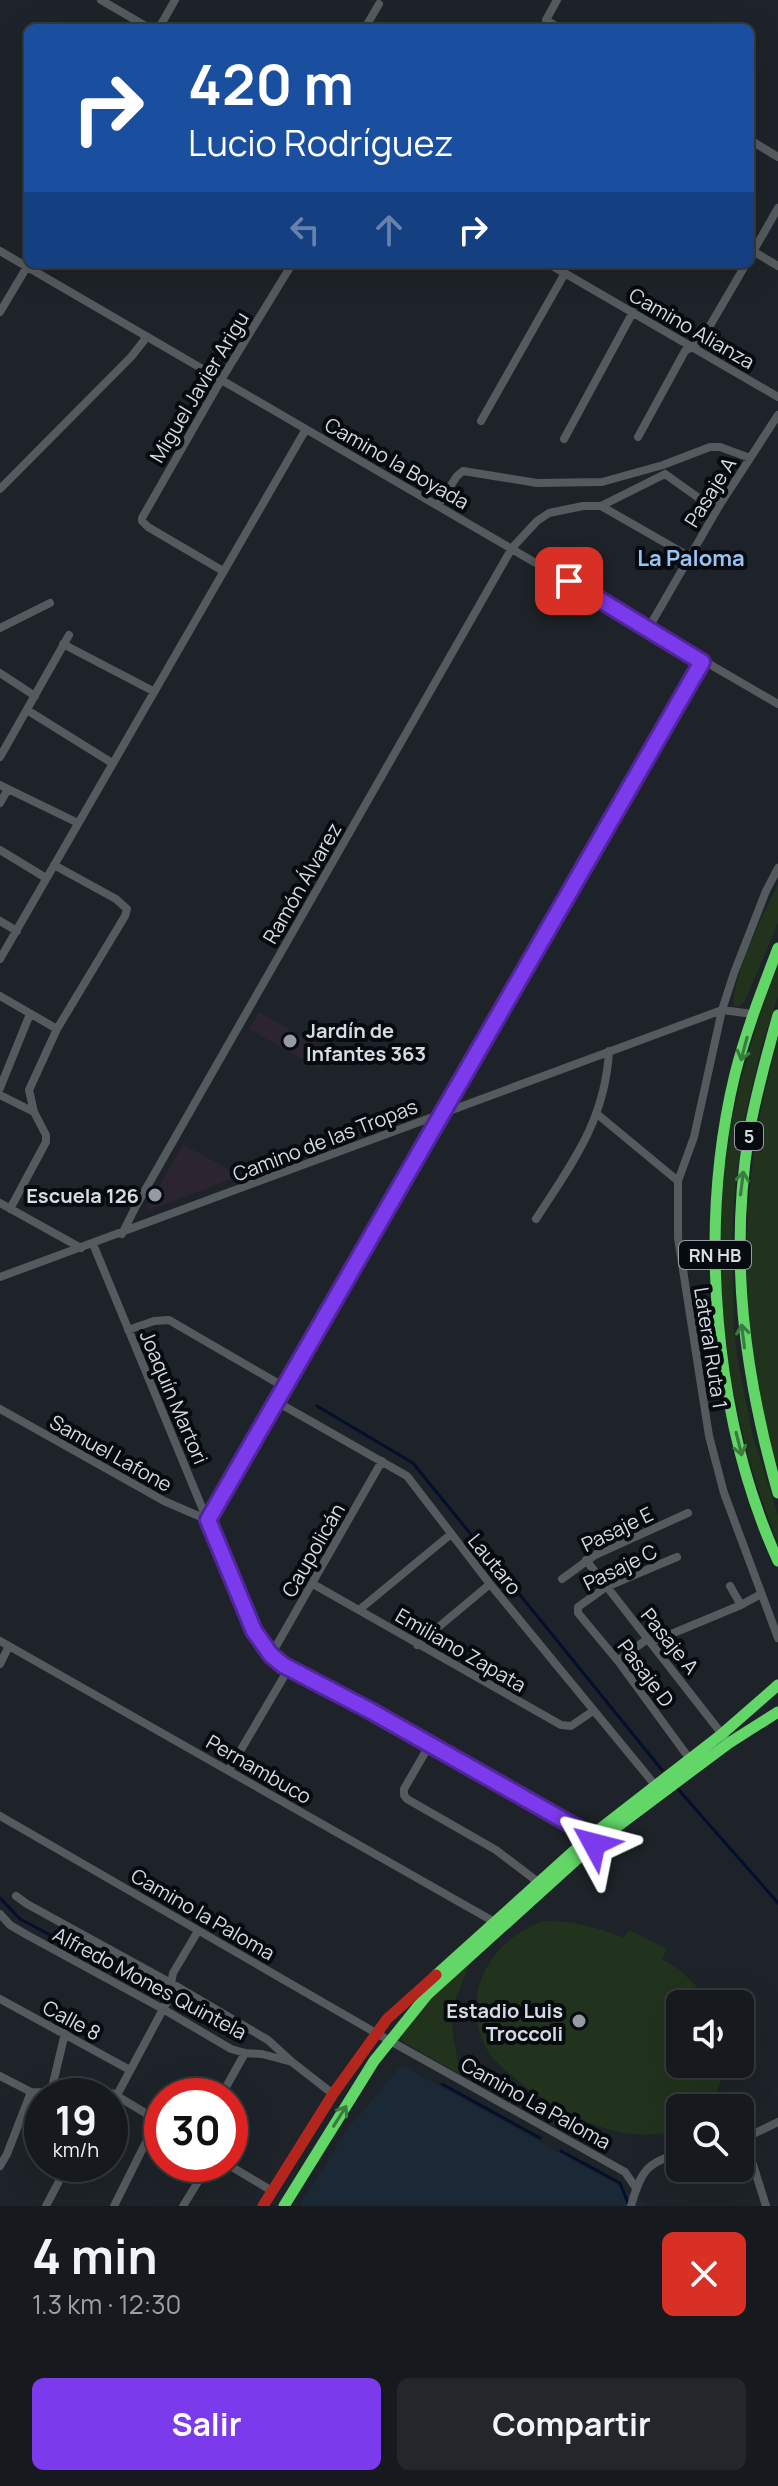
<!DOCTYPE html>
<html lang="es">
<head>
<meta charset="utf-8">
<style>
	:root { --surface:#161a1e; --page:#23272b; --text:#f1f3f6; --muted:#9ea1a4; --line:#35383c; --accent:#7c3aed }
	body { margin:0; font-family:Manrope,sans-serif; background:var(--page); color:var(--text); height:100vh; display:flex; flex-direction:column; font-size:30px; white-space:nowrap }
	* { box-sizing:border-box; margin:0 }
	p { font-size:26px; color:var(--muted) }
	.icon { flex:none; width:44px; height:44px; fill:none; stroke:currentColor; stroke-width:2; stroke-linecap:round; stroke-linejoin:round }
	.map { position:relative; height:2206px; overflow:hidden }
	.panel { display:flex; flex-direction:column; background:var(--surface); flex:1 }
	.panel>* { flex:none }
	.hud { position:absolute; left:24px; top:24px; width:730px; height:244px; border-radius:12px; box-shadow:0 8px 32px #0002,0 0 0 2px var(--line); background:#1a4fa0; color:#fff; overflow:hidden }
	.tools { position:absolute; left:666px; top:1990px; display:grid; gap:16px }
	.tools a { display:grid; place-items:center; width:88px; height:88px; border-radius:12px; background:var(--surface); box-shadow:0 8px 32px #0002,0 0 0 2px var(--line); font-size:40px }
	.speed { position:absolute; left:24px; top:2078px; display:flex; gap:16px; font-size:40px; font-weight:700; text-align:center }
	.speed>* { display:grid; place-content:center; width:104px; height:104px; border-radius:50%; background:var(--surface); box-shadow:0 8px 32px #0002,0 0 0 2px var(--line); line-height:1 }
	.speed small { font-size:20px; font-weight:400 }
	.speed .limit { border:12px solid #d22; background:#fff; color:#111 }
	.pin { position:absolute; display:grid; place-items:center; width:68px; height:68px; color:#fff; margin:-34px; border-radius:16px; box-shadow:0 4px 12px #0006 }
	.me { position:absolute; width:88px; margin:-44px; rotate:308deg; stroke-linejoin:round; filter:drop-shadow(0 0 6px #0008) }
	.turn { display:flex; align-items:center; gap:28px; height:168px; padding:0 32px; font-size:36px }
	.turn .icon { width:104px; height:104px; stroke-width:2.5 }
	.turn b { display:block; font-size:56px; line-height:68px }
	.lanes { display:flex; align-items:center; height:76px; padding:0 32px; background:#0003; justify-content:center; gap:40px; direction:ltr }
	.lanes .off { opacity:.35 }
	.round { display:grid; place-items:center; flex:none; width:84px; height:84px; border-radius:12px; background:var(--page) }
	.overview { display:flex; align-items:center; justify-content:space-between; height:136px; padding:0 32px }
	h1 { font-size:48px; font-weight:700; line-height:60px }
	.cta { display:flex; gap:16px; margin-top:auto; padding:16px 32px }
	.cta a { flex:1; height:92px; border-radius:12px; background:var(--accent); color:#fff; font-size:32px; font-weight:700; line-height:92px; text-align:center }
	.cta a+a { background:var(--page); color:var(--text) }
	.map>svg:first-child { display:block }
	.built { fill:#1b2936 }
	.education { fill:#2d2431 }
	.green { fill:#21331d }
	.lines { fill:none; stroke-linecap:round; stroke-linejoin:round }
	.stream { stroke:#030f2c; stroke-width:3 }
	.street { stroke:#545a5e; stroke-width:8 }
	.fast { stroke:#63d668; stroke-width:11 }
	.jam { stroke:#b3261e; stroke-width:11 }
	.oneway { stroke:#3a7b40 }
	.route-casing { stroke:#51269a; stroke-width:20 }
	.route { stroke:#7c3aed; stroke-width:14 }
	.poi-dot { fill:#959ba2; stroke:#070b10; stroke-width:3 }
	.labels { text-anchor:middle; dominant-baseline:central; stroke-width:8; stroke-linejoin:round; paint-order:stroke }
	.shield { fill:#070b10; stroke:#979da4; stroke-width:2 }
	.shield-label { font-size:18px; font-weight:bold; fill:#d5dce3 }
	.street-label { font-size:20px; fill:#d5dce3; stroke:#070b10 }
	.poi-label { font-size:20px; font-weight:bold; fill:#d5dce3; stroke:#070b10; text-anchor:end }
	.neighbourhood-label { font-size:22px; font-weight:bold; fill:#9ac4f3; stroke:#070b10 }
</style>
</head>
<body>
<div class="map">
<svg width="778" height="2206" viewBox="0 0 778 2206">
	<rect width="100%" height="100%" fill="#1d2328"/>
	<path class="built" d="M402,2065l217,121 30,20h-349l48,-78z"/>
	<path class="education" d="M259,1012l71,41 -10,16 -71,-40z
		M183,1144l57,32 -91,34 -2,-2z"/>
	<path class="green" d="M778,884v39l-33,78 -6,5h-5c-3,-28 31,-95 44,-122z
		M778,963v33l-16,48 -19,81 -9,75 -2,52 2,77 3,27 16,80 25,79v28c-53,-131 -71,-278 -47,-417 10,-56 28,-110 47,-163z
		M778,1041v427c-43,-140 -41,-287 0,-427z
		M544,1921c30,0 53,6 80,17l5,-8 38,19 -5,10 19,12 33,33h-34v60h45c-3,17 -8,31 -20,44h-25v20c-54,23 -128,-18 -169,-53 -7,-7 -16,-13 -22,-22 -32,-54 -1,-113 55,-132z
		M467,1962l2,3 -17,43 1,28 8,39 -54,-31 -5,-4v-6l29,-38z"/>
	<g class="lines">
		<path class="stream" d="M317,1406l96,57 249,307
			M677,1788l101,115
			M0,1898l20,21 140,74
			M173,2000l68,37
			M442,2084l98,54
			M561,2151l59,32 8,20"/>
		<path class="street" d="M101,0l48,28
			M557,0l-11,20 13,8
			M159,28l16,-28
			M365,28l14,-24
			M750,140l28,17
			M751,250l27,16
			M0,251l778,453
			M750,257l28,-49
			M549,264l229,133
			M0,312l28,-47
			M481,421l84,-148
			M638,437l47,-86 16,-10 45,-77
			M564,439l69,-127
			M665,474l38,27 16,5
			M0,489l131,-132 15,-19
			M438,505l19,-29 6,-5 74,12 65,-1 61,-17 47,-18h10l30,11
			M601,506l89,51
			M223,571l-75,-44 -6,-6v-3l79,-138 71,-116
			M0,628l50,-25
			M648,629l71,-123 59,-91
			M63,644l90,47
			M0,673l35,23
			M27,710l85,53
			M0,757l69,-122
			M0,785l78,38
			M0,803l8,-14
			M0,850l46,28
			M778,868l-12,23 -32,82 -12,37 -28,127 -16,44v57l31,198 15,57 54,145
			M0,921l17,10
			M0,959l306,-530
			M0,996l57,33
			M0,1088l30,-74
			M0,1095l34,17
			M597,1114l81,67
			M0,1203l81,45
			M10,1209l36,-67v-7l-12,-23 -5,-22 28,-61 68,-113 2,-7 -11,-10 -62,-34
			M536,1219c36,-56 69,-98 73,-168
			M122,1234l14,-28 376,-658 25,-27 12,-8 34,-7h18l64,-32
			M93,1244l156,377 14,25 20,19 88,46 208,118 11,12
			M0,1277l722,-267 31,4
			M128,1330l26,-9 15,-1 117,68
			M277,1402l130,74 83,108 165,201
			M0,1409l164,92 44,19 494,-858
			M677,1557l-71,30 -28,20v6l40,48 71,97
			M586,1560l139,178
			M562,1579l33,-24 93,-42
			M313,1584l248,141 10,1 22,-15
			M730,1586l11,19
			M359,1610l92,-76
			M0,1641l498,283
			M652,1642l89,-37 20,-11
			M417,1645l73,-61
			M271,1655l111,-194
			M618,1661l28,-21
			M0,1664l9,-18
			M430,1744l-26,45v6l3,4 89,51 42,32 6,2
			M229,1770l60,-102
			M0,1816l376,217 249,139 11,16
			M16,1896l11,8 144,79 97,57 24,22
			M0,1914l10,11 17,10 136,74 68,40 14,4 17,1 30,8 41,32
			M0,1999l130,71
			M0,2076l31,16 81,1 50,30
			M51,2092l14,-59
			M117,2095l51,-95 5,-27 25,-42
			M221,2096l24,-43
			M743,2139l35,-17
			M745,2139l21,67
			M227,2164l45,27
			M0,2166l7,-12 24,-62
			M46,2206l22,-42
			M114,2206l43,-86
			M183,2206l26,-42
			M631,2206c9,-32 15,-45 49,-52"/>
		<path class="fast" d="M778,948c-16,42 -32,83 -43,126 -37,152 -22,344 43,487
			M778,1015c-11,39 -22,78 -29,118 -20,125 -5,240 29,360
			M436,1975l152,-137 134,-104 56,-49
			M284,2206l90,-145 53,-66 167,-151 135,-101 49,-31"/>
		<path class="jam" d="M263,2206l70,-112 54,-75 49,-44"/>
	</g>
	<defs><path id="oneway-shaft" d="M-6 0H5M1.5-3L5.5 0L1.5 3" fill="none" stroke-width="1.6" stroke-linecap="round" stroke-linejoin="round" transform="scale(2)"/></defs>
	<g class="oneway">
		<use href="#oneway-shaft" transform="translate(744 1049) rotate(105)"/>
		<use href="#oneway-shaft" transform="translate(742 1183) rotate(-83)"/>
		<use href="#oneway-shaft" transform="translate(743 1336) rotate(-97)"/>
		<use href="#oneway-shaft" transform="translate(739 1444) rotate(76)"/>
		<use href="#oneway-shaft" transform="translate(340 2116) rotate(-58)"/>
	</g>
	<g class="lines">
		<g class="route-casing">
			<path id="route" d="M569,581l133,81 -494,858 46,111 17,24 12,10 88,46 208,118 15,15"/>
		</g>
		<use href="#route" class="route"/>
	</g>
	<g class="poi-dot">
		<circle cx="290" cy="1041" r="8"/>
		<circle cx="155" cy="1195" r="8"/>
		<circle cx="579" cy="2021" r="8"/>
	</g>
	<g class="labels">
		<g class="shield">
			<rect x="735" y="1122" width="28" height="28" rx="6"/>
			<rect x="679" y="1241" width="72" height="28" rx="6"/>
		</g>
		<g class="shield-label">
			<text x="749" y="1136">5</text>
			<text x="715" y="1255">RN HB</text>
		</g>
		<g class="street-label">
			<text transform="translate(692 328) rotate(30)">Camino Alianza</text>
			<text transform="translate(199 387) rotate(-59)">Miguel Javier Arigu</text>
			<text transform="translate(397 463) rotate(30)">Camino la Boyada</text>
			<text transform="translate(710 492) rotate(-58)">Pasaje A</text>
			<text transform="translate(302 883) rotate(-60)">Ramón Álvarez</text>
			<text transform="translate(325 1140) rotate(-21)">Camino de las Tropas</text>
			<text transform="translate(711 1348) rotate(81)">Lateral Ruta 1</text>
			<text transform="translate(174 1397) rotate(67)">Joaquín Martori</text>
			<text transform="translate(111 1453) rotate(29)">Samuel Lafone</text>
			<text transform="translate(617 1529) rotate(-26)">Pasaje E</text>
			<text transform="translate(313 1550) rotate(-60)">Caupolicán</text>
			<text transform="translate(495 1564) rotate(51)">Lautaro</text>
			<text transform="translate(620 1567) rotate(-26)">Pasaje C</text>
			<text transform="translate(670 1641) rotate(51)">Pasaje A</text>
			<text transform="translate(461 1650) rotate(30)">Emiliano Zapata</text>
			<text transform="translate(646 1673) rotate(53)">Pasaje D</text>
			<text transform="translate(259 1769) rotate(30)">Pernambuco</text>
			<text transform="translate(203 1914) rotate(30)">Camino la Paloma</text>
			<text transform="translate(150 1983) rotate(28)">Alfredo Mones Quintela</text>
			<text transform="translate(72 2020) rotate(28)">Calle 8</text>
			<text transform="translate(536 2103) rotate(29)">Camino La Paloma</text>
		</g>
		<g class="poi-label">
			<text x="306" y="1030" text-anchor="start">Jardín de<tspan x="306" dy="23">Infantes 363</tspan></text>
			<text x="139" y="1195">Escuela 126</text>
			<text x="563" y="2010">Estadio Luis<tspan x="563" dy="23">Troccoli</tspan></text>
		</g>
		<g class="neighbourhood-label">
			<text x="691" y="558">La Paloma</text>
		</g>
	</g>
</svg>
<div class="tools">
<a><svg class="icon" aria-label="sound" viewBox="0 0 24 24"><path d="M4 9h4l5-4v14l-5-4H4zM17 9q2 3 0 6"/></svg></a>
<a><svg class="icon" aria-label="search" viewBox="0 0 24 24"><circle cx="10" cy="10" r="6"/><path d="M15 15l6 6"/></svg></a>
</div>
<div class="speed"><div>19<small>km/h</small></div><div class="limit">30</div></div>
<div class="pin" style="left:569px;top:581px;background:#d93025"><svg class="icon" aria-label="arrive" viewBox="0 0 24 24"><path d="M6 21V4h12l-3 4 3 4H6"/></svg></div>
<svg class="me" style="left:594px;top:1844px" viewBox="-20 -20 40 40"><path d="M0-17L14 15 0 8-14 15z" fill="#7c3aed" stroke="#fff" stroke-width="4"/></svg>
<div class="hud">
<div class="turn"><svg class="icon" aria-label="right" viewBox="0 0 24 24"><path d="M7 20v-9h11M14 6l5 5-5 5"/></svg><div><b>420 m</b>Lucio Rodríguez</div></div>
<div class="lanes"><svg class="icon off" aria-label="left" viewBox="0 0 24 24"><path d="M17 20v-9H6M10 6l-5 5 5 5"/></svg><svg class="icon off" aria-label="ahead" viewBox="0 0 24 24"><path d="M12 20V5M6 11l6-6 6 6"/></svg><svg class="icon" aria-label="right" viewBox="0 0 24 24"><path d="M7 20v-9h11M14 6l5 5-5 5"/></svg></div>
</div>
</div>
<section class="panel">
<div class="overview"><div><h1>4 min</h1><p>1.3 km · 12:30</p></div><a class="round" style="background:#d93025;color:#fff"><svg class="icon" aria-label="close" viewBox="0 0 24 24"><path d="M6 6l12 12M18 6L6 18"/></svg></a></div>
<div class="cta"><a>Salir</a><a>Compartir</a></div>
</section>
</body>
</html>
